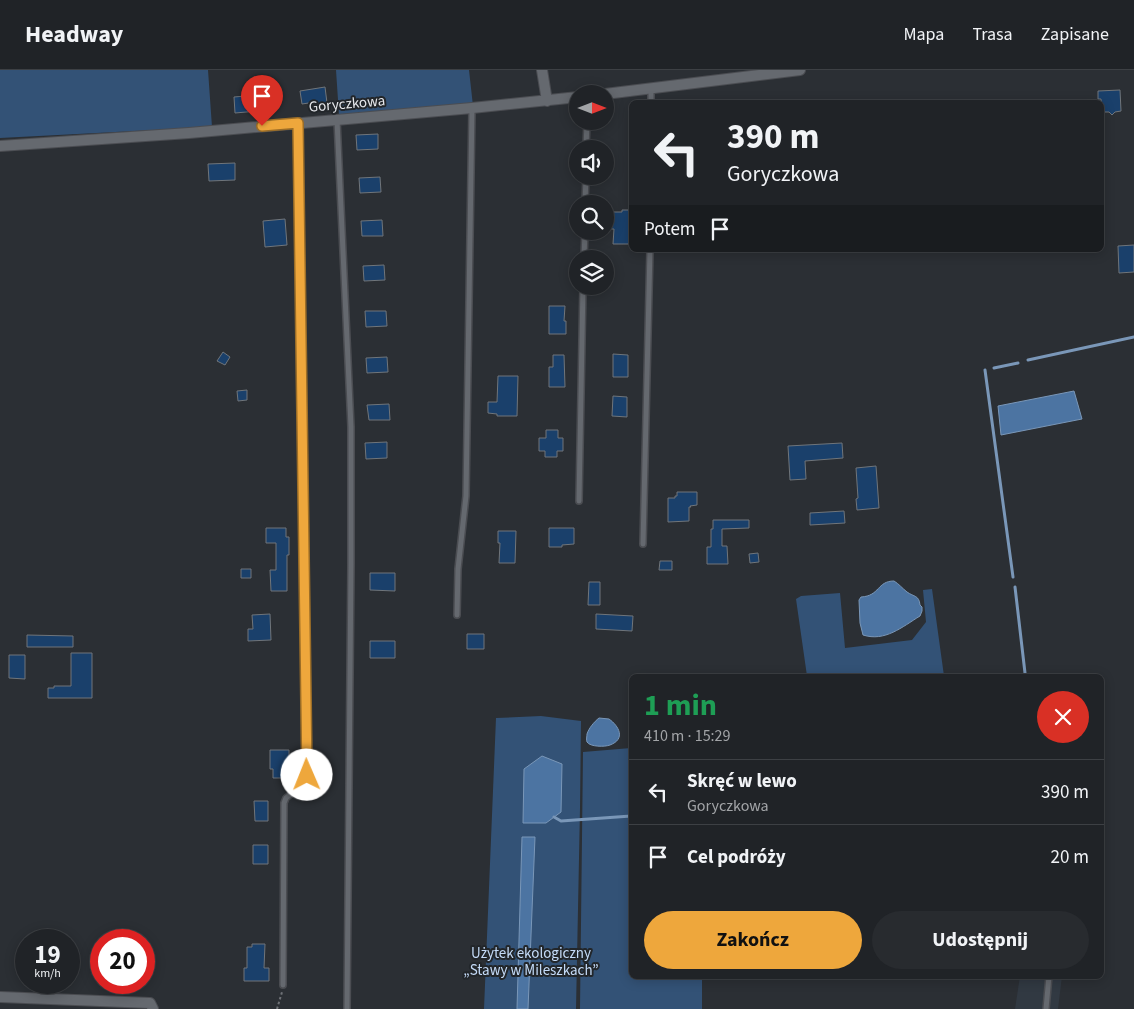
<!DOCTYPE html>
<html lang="pl">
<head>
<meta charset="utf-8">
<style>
	:root { --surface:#202327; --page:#282b2f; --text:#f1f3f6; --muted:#a2a4a7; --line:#3d4044; --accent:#eea73c }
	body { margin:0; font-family:"Source Sans 3",sans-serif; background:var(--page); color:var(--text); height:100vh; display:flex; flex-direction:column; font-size:19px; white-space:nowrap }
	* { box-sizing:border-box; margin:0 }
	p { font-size:16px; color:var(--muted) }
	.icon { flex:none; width:28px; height:28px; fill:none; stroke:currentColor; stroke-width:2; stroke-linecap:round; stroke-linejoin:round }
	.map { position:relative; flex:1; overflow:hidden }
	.sheet { position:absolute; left:629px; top:604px; width:475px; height:305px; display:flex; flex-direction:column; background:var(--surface); border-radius:8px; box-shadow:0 2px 12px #0003,0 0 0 1px var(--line) }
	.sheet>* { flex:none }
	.top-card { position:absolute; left:629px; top:30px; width:475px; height:152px; border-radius:8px; box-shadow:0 2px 12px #0003,0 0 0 1px var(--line); background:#202327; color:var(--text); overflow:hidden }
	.needle { width:32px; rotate:90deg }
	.fabs { position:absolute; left:569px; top:15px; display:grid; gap:10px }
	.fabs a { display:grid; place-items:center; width:45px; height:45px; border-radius:50%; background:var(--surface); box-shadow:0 2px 12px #0003,0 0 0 1px var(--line); font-size:25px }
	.speed { position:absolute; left:15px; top:859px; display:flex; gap:10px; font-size:25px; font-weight:700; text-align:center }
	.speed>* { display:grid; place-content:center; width:65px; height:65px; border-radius:50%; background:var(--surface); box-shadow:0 2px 12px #0003,0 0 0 1px var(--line); line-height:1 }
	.speed small { font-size:12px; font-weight:400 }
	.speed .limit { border:8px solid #d22; background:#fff; color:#111 }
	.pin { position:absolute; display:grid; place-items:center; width:42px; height:42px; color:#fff; margin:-51px -21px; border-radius:50% 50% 50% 0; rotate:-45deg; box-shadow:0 0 5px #0007 }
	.pin .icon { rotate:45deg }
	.me { position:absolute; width:55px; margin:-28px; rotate:359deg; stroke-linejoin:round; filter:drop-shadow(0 0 4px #0008) }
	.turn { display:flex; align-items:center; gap:18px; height:105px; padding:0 15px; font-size:22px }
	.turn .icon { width:65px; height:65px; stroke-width:2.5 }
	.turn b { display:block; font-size:35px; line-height:42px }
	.then { display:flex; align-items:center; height:48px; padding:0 15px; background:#0003; gap:10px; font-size:19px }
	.round { display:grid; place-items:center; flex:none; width:52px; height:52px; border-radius:26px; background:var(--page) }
	.headline { display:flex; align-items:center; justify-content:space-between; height:85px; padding:0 15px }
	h1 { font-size:30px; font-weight:700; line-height:38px; color:#1e9e55 }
	.cta { display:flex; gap:10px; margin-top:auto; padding:10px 15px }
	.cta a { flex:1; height:58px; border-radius:30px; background:var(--accent); color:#111; font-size:20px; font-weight:700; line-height:58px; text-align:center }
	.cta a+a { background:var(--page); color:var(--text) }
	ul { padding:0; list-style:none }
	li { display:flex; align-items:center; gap:15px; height:65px; padding:0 15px; border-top:1px solid var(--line) }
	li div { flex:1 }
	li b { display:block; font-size:19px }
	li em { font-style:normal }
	header { display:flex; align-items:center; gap:30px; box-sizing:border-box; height:70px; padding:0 25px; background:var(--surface); border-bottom:1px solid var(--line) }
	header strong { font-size:24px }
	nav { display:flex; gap:28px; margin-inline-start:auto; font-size:18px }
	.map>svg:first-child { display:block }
	.built { fill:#313942 }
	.green { fill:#335276 }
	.water { fill:#4c74a2; stroke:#7a97b8 }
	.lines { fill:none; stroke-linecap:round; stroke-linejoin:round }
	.stream { stroke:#7a97b8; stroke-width:3 }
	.building { fill:#1a406b; stroke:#70757a }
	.service-casing { stroke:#4b4d52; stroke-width:8 }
	.minor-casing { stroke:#4b4d52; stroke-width:12 }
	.path { stroke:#6f7277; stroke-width:2; stroke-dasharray:2.5 2.5; stroke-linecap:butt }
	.service { stroke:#65696f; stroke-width:5 }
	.minor { stroke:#65696f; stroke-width:10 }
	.route-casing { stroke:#9b6d27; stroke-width:12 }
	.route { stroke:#eea73c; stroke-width:9 }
	.labels { text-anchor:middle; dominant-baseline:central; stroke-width:4; stroke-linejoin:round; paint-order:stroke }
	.street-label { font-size:15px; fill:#e6e8ec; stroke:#22262a }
	.park-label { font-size:15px; fill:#c4dbf8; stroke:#22262a }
</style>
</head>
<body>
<header>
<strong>Headway</strong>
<nav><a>Mapa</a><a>Trasa</a><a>Zapisane</a></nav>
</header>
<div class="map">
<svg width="1134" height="939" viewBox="0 0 1134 939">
	<rect width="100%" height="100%" fill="#2b2f34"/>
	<path class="built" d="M1020,906h42l-4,33h-43z"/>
	<path class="green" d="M0,0h208l4,57 -212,11z
		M336,0h133l4,36 -134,9z
		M932,519l12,87h-137l-11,-77 5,-3 39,-3 5,55 67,-8 14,-18 -3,-32z
		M541,646l40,5 -1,87 -4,201h-92l12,-291z
		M631,678v228h71v33h-122l3,-257z"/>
	<path class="water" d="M1074,321l8,28 -81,16 -3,-29z
		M894,511c5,3 8,7 13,11 7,5 12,3 13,13l2,2v4l-2,5c-18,11 -35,26 -57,19l-3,-12 -1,-23 2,-3c19,-1 16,-16 33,-16z
		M599,648l10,1c10,7 17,20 1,26 -5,2 -20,2 -23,-3 -1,-2 0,-6 0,-8 2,-6 7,-12 12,-16z
		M542,686l20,8 -1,48 -15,11h-23l1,-54z
		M522,767h13l-7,172h-11z"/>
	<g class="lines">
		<path class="stream" d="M1028,290l106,-23
			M994,298l24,-5
			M985,300l28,207
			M1015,517l10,86 -2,3
			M554,747l7,4 70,-5"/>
	</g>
	<path class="building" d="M325,17l2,16 -12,1v-2l-13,2 -2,-13z
		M1120,20l1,21 -6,1 -3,3 -3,-3h-7l-1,-13h-3v-8z
		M257,25l1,16 -23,2 -1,-16z
		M378,64v15l-21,1 -1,-15z
		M235,93v17l-26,1 -1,-17z
		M380,107l1,15 -21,1 -1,-15z
		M622,140h9v34h-18l1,-15h-8v-17h16z
		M285,149l2,26 -22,2 -2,-26z
		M382,150l1,16h-21l-1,-15z
		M1134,175v27l-15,1 -1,-27z
		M384,195l1,15 -21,1 -1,-15z
		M549,236h16l-1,15h2v13h-17z
		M365,241h21l1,15 -21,1z
		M223,282l7,5 -5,8 -8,-4z
		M613,284l15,1v22h-15z
		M553,285h11l1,32h-16v-20h4z
		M387,287l1,15 -21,1 -1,-15z
		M498,306h20l-1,40h-20v-2l-9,-1v-11h9z
		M247,320v10l-9,1 -1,-10z
		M613,326l14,1v20l-15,-1z
		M389,334l1,16h-21l-2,-15z
		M546,360h12v8h5v13h-6v6h-12v-6h-6v-13h7z
		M387,372v16l-21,1 -1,-16z
		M842,373l1,15 -38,3 1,18 -16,1 -2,-34z
		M876,396l3,42 -22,2 -1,-11 2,-1 -2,-30z
		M677,422h20v13l-7,1 1,1h-2v14l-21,1v-24h7v-2h2z
		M844,441l1,12 -35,2v-12z
		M713,450h36v8l-27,1v17h5l1,18h-21v-17h4v-18h2z
		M266,458h20v9h3v18h-2v36h-16l-1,-21h6v-27h-10z
		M549,458h25v16l-12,1v2h-13z
		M498,461h18l-1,32h-16l1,-20h-2z
		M758,483l1,9 -9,1 -1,-9z
		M660,491h12v9h-13z
		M241,499h10v9h-10z
		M370,503h25v18l-25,-1z
		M589,512h11v23h-12z
		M270,544l1,26 -23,1v-12h5l-1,-14z
		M596,544l37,2 -1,15 -36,-2z
		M467,564h17v15h-17z
		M27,565l46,1v11h-46z
		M370,571h25v17h-25z
		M71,583h21v45h-44v-10h6v-2h17z
		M9,585h16v24l-16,-1z
		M270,680h19v18h-3l1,10h-14v-9h-3z
		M254,731h14v20h-13z
		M253,775h15v19h-15z
		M252,874h13l-1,24h5v13h-25v-13h3v-21h5z"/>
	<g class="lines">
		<g class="service-casing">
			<path id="service" d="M651,32v-14
				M337,50l14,307v137l-4,445
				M586,79l1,-28
				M585,134l1,-28
				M584,189l1,-28
				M579,431l4,-215
				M643,474l7,-294
				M457,545l1,-46 8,-73 6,-388
				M283,915l1,-182 2,-5 15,-12 6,-11 -9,-652
				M1046,939l3,-33"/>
		</g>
		<g class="minor-casing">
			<path id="minor" d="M542,0l5,31
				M605,24l195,-24
				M0,76l189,-13 283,-25 106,-11
				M0,927l150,6 3,6"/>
		</g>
		<path class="path" d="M277,939l5,-17"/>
		<use href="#service" class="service"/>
		<use href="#minor" class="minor"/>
	</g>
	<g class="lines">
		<g class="route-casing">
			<path id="route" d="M262,56l36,-3 9,652"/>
		</g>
		<use href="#route" class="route"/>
	</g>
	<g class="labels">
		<g class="street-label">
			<text transform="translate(347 34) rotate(-5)">Goryczkowa</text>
		</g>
		<g class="park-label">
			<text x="531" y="883">Użytek ekologiczny<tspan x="531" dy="17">„Stawy w Mileszkach”</tspan></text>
		</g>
	</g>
</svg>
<div class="fabs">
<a><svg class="needle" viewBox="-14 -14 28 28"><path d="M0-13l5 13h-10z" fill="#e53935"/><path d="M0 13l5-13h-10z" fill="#a2a4a7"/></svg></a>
<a><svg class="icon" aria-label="sound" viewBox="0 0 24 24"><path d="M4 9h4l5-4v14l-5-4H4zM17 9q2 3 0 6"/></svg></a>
<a><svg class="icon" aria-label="search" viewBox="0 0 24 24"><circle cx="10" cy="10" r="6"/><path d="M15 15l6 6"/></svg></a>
<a><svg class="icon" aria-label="layers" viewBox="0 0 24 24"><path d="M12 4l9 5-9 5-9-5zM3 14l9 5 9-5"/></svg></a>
</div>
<div class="speed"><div>19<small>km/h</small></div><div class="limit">20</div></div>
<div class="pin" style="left:262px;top:56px;background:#d93025"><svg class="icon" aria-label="arrive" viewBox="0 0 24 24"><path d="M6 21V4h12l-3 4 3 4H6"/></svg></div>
<svg class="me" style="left:307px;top:705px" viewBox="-20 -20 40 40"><circle r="19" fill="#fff"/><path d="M0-13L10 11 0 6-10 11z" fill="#eea73c"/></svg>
<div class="top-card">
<div class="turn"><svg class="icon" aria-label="left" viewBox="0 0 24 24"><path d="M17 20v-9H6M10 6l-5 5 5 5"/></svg><div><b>390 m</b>Goryczkowa</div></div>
<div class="then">Potem<svg class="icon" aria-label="arrive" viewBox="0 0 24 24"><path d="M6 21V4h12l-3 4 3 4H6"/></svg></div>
</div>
<section class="sheet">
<div class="headline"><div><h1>1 min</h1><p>410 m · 15:29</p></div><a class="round" style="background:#d93025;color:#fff"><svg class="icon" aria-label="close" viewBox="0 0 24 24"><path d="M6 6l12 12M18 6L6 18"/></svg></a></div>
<ul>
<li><svg class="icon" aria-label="left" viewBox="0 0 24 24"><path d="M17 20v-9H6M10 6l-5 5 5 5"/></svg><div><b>Skręć w lewo</b><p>Goryczkowa</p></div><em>390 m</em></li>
<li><svg class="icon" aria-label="arrive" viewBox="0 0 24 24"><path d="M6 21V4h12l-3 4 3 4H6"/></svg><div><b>Cel podróży</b></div><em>20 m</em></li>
</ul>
<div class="cta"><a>Zakończ</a><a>Udostępnij</a></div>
</section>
</div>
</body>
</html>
